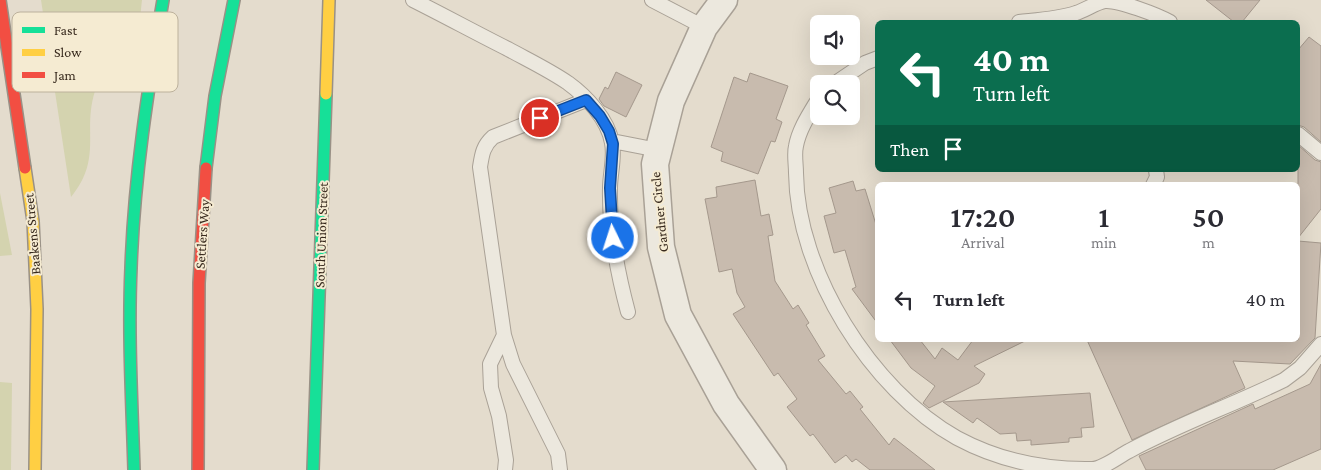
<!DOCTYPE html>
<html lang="en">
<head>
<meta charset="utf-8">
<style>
	:root { --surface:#fff; --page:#f2f2f3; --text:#2b2b33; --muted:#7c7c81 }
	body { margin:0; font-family:"Crimson Pro",serif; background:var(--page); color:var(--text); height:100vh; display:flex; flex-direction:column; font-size:19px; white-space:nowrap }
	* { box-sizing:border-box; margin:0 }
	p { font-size:16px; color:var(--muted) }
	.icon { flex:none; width:28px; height:28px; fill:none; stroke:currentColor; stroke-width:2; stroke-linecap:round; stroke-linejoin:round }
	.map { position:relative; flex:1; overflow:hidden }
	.sheet { position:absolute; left:875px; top:182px; width:425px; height:160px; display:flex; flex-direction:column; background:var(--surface); border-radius:8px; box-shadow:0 5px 20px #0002 }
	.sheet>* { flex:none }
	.banner { position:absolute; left:875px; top:20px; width:425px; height:152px; border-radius:8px; box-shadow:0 5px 20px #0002; background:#0b6e4f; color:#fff; overflow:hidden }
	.controls { position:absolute; left:810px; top:15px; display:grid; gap:10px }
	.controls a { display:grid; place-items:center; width:50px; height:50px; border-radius:8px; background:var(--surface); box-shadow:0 5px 20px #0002; font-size:25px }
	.pin { position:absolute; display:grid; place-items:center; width:42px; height:42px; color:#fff; margin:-21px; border:2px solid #fff; border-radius:50%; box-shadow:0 1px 5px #0007 }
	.me { position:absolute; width:55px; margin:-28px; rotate:356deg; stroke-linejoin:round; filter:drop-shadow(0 0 4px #0008) }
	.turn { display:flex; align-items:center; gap:18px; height:105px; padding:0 15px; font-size:22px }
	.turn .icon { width:65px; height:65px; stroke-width:2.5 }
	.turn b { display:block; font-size:35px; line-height:42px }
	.then { display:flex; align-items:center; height:48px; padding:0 15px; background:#0003; gap:10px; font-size:19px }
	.eta { display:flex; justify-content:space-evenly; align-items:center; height:85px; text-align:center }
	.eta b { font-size:30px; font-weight:600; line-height:35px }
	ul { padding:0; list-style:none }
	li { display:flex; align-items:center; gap:15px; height:65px; padding:0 15px }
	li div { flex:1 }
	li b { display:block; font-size:19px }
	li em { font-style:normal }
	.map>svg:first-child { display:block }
	.green { fill:#d4d3af }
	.building { fill:#c8bbae; stroke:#a4988c }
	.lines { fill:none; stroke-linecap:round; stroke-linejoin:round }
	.lane-casing { stroke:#a9a196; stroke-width:16 }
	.street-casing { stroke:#a9a196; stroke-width:29 }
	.fast-casing { stroke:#999186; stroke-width:14 }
	.slow-casing { stroke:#999186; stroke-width:14 }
	.jam-casing { stroke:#999186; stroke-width:14 }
	.lane { stroke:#ece8de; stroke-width:14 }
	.street { stroke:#ece8de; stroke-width:26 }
	.fast { stroke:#16e098; stroke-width:11 }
	.slow { stroke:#ffcf43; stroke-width:11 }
	.jam { stroke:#f24e42; stroke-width:11 }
	.route-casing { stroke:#114b97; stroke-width:12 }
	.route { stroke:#1a73e8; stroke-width:9 }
	.labels { text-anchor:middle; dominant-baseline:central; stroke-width:4; stroke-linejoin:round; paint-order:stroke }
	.street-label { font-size:14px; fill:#382a1e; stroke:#f5ebd2 }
	.key { fill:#f5ebd2; stroke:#bcb19c; stroke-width:1 }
	.key-label { font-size:14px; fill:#382a1e }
</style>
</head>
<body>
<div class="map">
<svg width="1321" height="470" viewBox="0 0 1321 470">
	<rect width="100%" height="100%" fill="#e4dccd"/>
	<path class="green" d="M41,0h101c-1,7 -1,17 -4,23 -4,5 -10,9 -14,13 -14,16 -23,35 -29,55 -13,41 8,67 -24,106z
		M0,193l12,62 -12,1z
		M0,382l12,1 -1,87h-11z"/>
	<path class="building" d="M1206,0h54l-18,22h-8z
		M1309,37l12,9v96l-17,-15 -6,-2v-75z
		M616,72l26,13 -16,32 -22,-11 -5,-7 6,-12 3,2z
		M750,73l38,13 -12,33 6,3 -7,20 -4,-1 -13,33 -37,-13 2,-9 -12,-5 23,-70 13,5z
		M1298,145l17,15 6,2v47l-23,29z
		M755,180l6,36 8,-2 4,21 -5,1 7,45 18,28 5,-4 11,18 -3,2 19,31 -7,4 28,34 4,-3 13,16 -3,2 29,36 5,-7 41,32h-65l-14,-11 -4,3 -6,-7 -11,8 -22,-29 -3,2 -23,-29 10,-8 -19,-26 -4,3 -41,-62 12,-7 -8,-14 -5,-24 -13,3 -14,-73 12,-2 -1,-10z
		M853,181l3,10 9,-2 13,42v93l-26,-35 4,-2 -11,-37 -11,3 -10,-37 12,-3 -7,-25z
		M1298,241l23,2 -6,95 -25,26 -57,-3 12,27 -113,52 -45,-100h211z
		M890,340h30l15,19 7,-11 16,12 15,-20h54l-53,26 11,8 -6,9 -50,25 -6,-5 12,-17 -24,-18z
		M1321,364v85l-48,21h-127l-7,-14 114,-52 2,5 55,-25z
		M1090,393l4,34 -13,1 1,9 -13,1v4l-38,3v-5l-14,1 -1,-8 -16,1 -23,-16 -4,5 -30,-21z"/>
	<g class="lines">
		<g class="lane-casing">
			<path id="lane" d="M413,0c32,16 63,33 95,49 20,11 41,21 60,34 18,13 40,36 44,60 3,14 -2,31 -2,45 -1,42 7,83 18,124
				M652,0l52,27
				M1019,22c19,-2 39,-3 57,-9 10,-3 19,-10 29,-12 13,-1 53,14 65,21
				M834,84l31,-21 13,-5
				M819,98c-9,15 -20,31 -23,48 -2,8 0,18 0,27 1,98 75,217 161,265 41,22 88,32 135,31 11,0 27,-13 37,-18 50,-27 104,-46 155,-71l16,-12 21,-24
				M1298,134l23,19
				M612,141l46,9
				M1153,185l4,-8 -1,-7
				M504,335l-14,29 1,24 8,28 7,44 -1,10
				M560,470l-2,-16 -45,-90 -9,-29 -24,-168c2,-13 3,-21 13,-30l93,-37"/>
		</g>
		<g class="street-casing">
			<path id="street" d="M724,0l-20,27 -33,74 -16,63 6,83 17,68 48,89 47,66"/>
		</g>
		<g class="fast-casing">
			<path id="fast" d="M206,168l9,-72 19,-96
				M134,470c-2,-67 -6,-135 -3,-202 3,-90 17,-179 32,-268
				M313,470l13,-376"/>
		</g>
		<g class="slow-casing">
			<path id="slow" d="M326,94l3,-94
				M25,168l8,53 4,88 -2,161"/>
		</g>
		<g class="jam-casing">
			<path id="jam" d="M0,0l25,168
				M198,470l1,-187 7,-115"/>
		</g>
		<use href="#lane" class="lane"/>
		<use href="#street" class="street"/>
		<use href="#fast" class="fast"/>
		<use href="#slow" class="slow"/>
		<use href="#jam" class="jam"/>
	</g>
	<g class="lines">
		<g class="route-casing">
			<path id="route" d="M540,118l46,-18 14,16 9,15 4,13 -3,44 3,50"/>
		</g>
		<use href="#route" class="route"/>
	</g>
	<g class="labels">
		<g class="street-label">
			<text transform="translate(659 212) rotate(-96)">Gardner Circle</text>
			<text transform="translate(32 234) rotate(-95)">Baakens Street</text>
			<text transform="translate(202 234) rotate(-86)">Settlers Way</text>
			<text transform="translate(321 235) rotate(-88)">South Union Street</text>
		</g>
	</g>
	<rect x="12" y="12" width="166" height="80" rx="8" class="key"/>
	<rect x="22" y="27" width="23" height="6" fill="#16e098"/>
	<rect x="22" y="49" width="23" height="7" fill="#ffcf43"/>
	<rect x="22" y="72" width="23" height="6" fill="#f24e42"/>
	<g class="key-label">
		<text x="54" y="35">Fast</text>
		<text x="54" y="57">Slow</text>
		<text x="54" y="80">Jam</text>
	</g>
</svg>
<div class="controls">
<a><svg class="icon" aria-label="sound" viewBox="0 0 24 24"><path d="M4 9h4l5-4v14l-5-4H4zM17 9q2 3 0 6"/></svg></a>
<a><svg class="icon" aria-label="search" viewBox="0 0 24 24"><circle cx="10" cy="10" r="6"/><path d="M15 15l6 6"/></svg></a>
</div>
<div class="pin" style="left:540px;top:118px;background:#d93025"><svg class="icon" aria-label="arrive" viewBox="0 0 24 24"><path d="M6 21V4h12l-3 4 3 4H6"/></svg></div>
<svg class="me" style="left:613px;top:238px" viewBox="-20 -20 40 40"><circle r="17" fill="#1a73e8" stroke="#fff" stroke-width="3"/><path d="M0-11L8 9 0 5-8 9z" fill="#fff"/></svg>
<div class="banner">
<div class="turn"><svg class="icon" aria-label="left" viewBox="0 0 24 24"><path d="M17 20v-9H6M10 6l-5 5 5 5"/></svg><div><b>40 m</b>Turn left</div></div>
<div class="then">Then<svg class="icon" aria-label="arrive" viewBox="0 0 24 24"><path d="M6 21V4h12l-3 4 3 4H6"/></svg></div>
</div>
<section class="sheet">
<div class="eta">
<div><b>17:20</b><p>Arrival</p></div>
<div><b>1</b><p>min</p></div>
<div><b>50</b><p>m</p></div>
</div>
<ul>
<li><svg class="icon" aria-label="left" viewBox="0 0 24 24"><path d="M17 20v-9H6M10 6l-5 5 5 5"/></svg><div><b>Turn left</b></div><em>40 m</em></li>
</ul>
</section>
</div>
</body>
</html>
